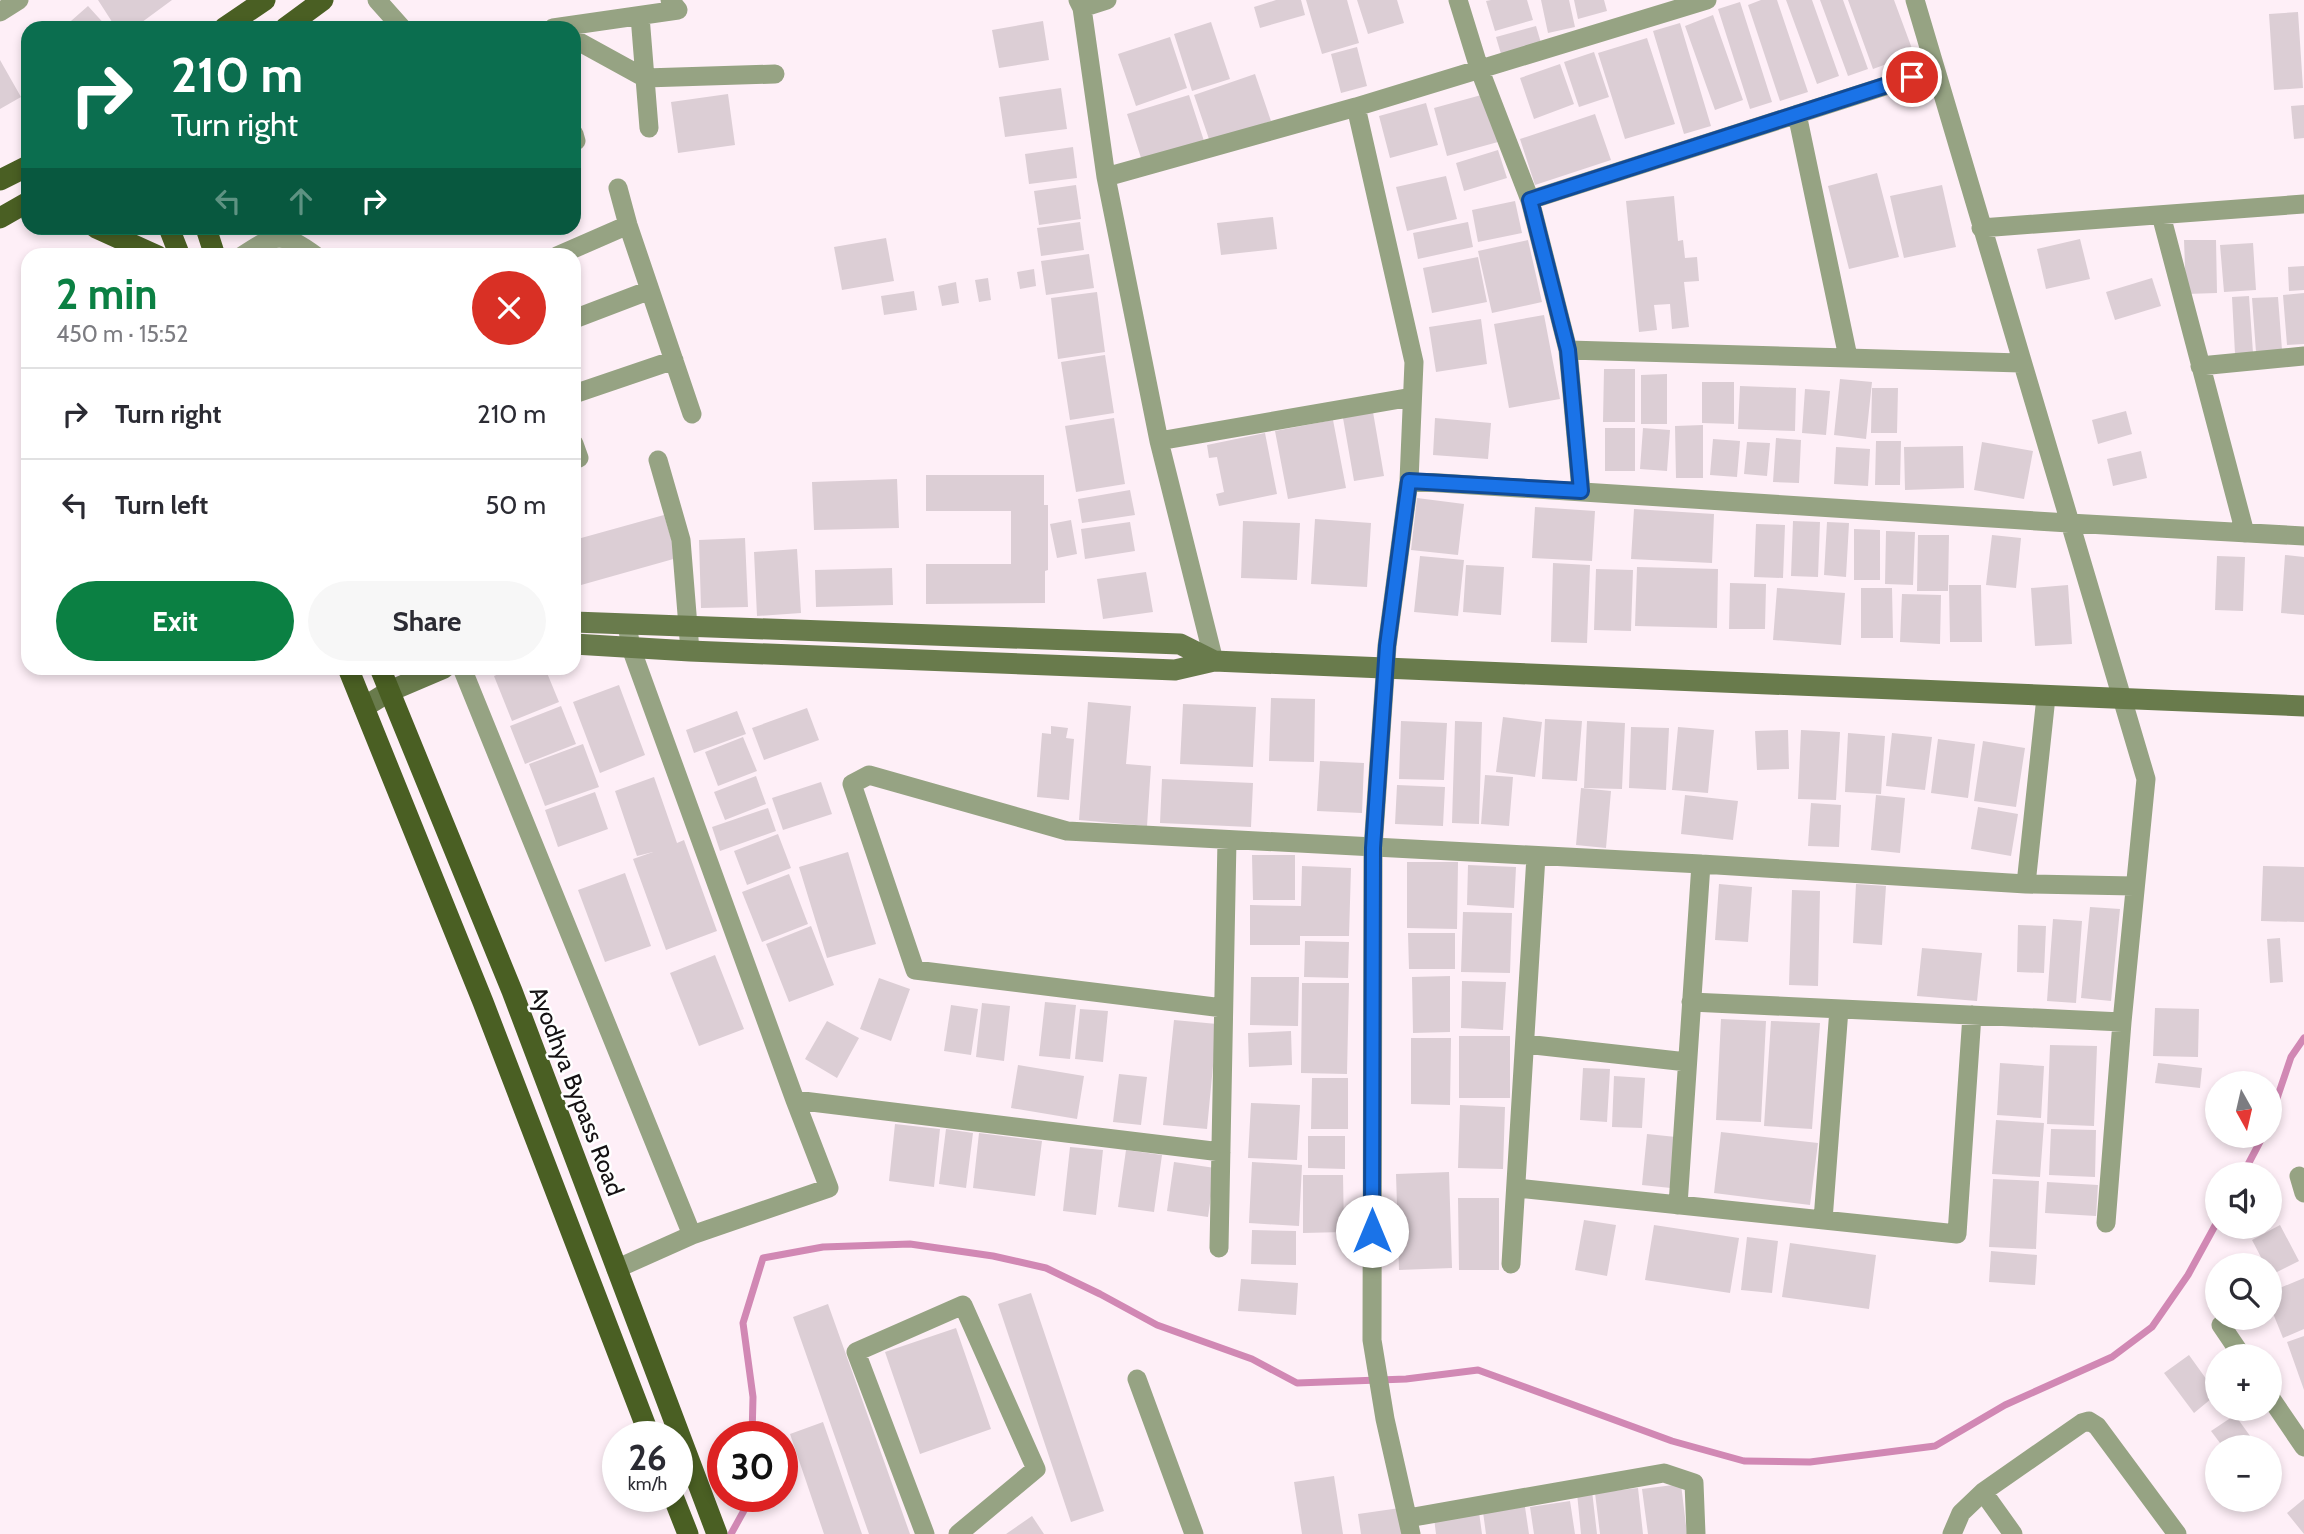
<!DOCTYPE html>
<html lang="en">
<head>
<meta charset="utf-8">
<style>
	:root { --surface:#fff; --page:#f7f7f7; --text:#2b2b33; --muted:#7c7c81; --line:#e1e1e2; --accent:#0b8043 }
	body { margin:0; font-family:Cabin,sans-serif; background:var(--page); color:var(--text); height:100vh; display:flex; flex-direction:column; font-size:26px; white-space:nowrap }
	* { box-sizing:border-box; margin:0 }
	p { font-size:23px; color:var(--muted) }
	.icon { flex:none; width:38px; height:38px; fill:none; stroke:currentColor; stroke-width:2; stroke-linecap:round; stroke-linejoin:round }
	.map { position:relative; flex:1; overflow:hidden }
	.panel { position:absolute; left:21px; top:248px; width:560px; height:427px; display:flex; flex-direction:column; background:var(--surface); border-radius:21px; box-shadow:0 4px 10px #0003 }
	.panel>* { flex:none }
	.banner { position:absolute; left:21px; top:21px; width:560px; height:214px; border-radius:21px; box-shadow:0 4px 10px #0003; background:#0b6e4f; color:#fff; overflow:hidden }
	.needle { width:46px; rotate:172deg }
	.tools { position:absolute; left:2205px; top:1071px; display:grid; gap:14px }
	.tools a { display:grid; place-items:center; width:77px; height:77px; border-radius:50%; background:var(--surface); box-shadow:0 4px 10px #0003; font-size:35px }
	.speed { position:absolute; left:602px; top:1421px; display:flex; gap:14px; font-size:35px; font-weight:700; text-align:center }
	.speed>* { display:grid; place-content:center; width:91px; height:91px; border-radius:50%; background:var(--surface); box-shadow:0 4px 10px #0003; line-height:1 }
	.speed small { font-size:18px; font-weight:400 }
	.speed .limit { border:10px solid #d22; background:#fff; color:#111 }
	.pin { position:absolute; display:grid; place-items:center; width:60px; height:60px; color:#fff; margin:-30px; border:4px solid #fff; border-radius:50%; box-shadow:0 2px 7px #0007 }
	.me { position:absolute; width:77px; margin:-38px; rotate:0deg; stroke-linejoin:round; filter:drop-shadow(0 0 5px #0008) }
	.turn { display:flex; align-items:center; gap:24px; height:147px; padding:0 35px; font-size:32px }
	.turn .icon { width:91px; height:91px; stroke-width:2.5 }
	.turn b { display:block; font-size:49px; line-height:60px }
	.lanes { display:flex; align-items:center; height:66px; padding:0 35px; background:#0003; justify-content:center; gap:35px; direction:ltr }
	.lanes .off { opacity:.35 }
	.round { display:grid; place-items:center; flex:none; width:74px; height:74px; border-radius:37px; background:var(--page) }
	.overview { display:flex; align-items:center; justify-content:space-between; height:119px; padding:0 35px }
	h1 { font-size:42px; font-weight:700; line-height:52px; color:var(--accent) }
	.primary-button { display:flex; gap:14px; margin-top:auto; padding:14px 35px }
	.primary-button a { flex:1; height:80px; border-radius:42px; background:var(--accent); color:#fff; font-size:28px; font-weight:700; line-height:80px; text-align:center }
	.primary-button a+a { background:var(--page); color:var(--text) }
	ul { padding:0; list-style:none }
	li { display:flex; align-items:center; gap:21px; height:91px; padding:0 35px; border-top:2px solid var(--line) }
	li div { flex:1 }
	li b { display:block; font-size:26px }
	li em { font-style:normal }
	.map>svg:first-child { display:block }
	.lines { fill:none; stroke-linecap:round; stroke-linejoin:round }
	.stream { stroke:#d188b4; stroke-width:7 }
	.building { fill:#dcced5 }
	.street { stroke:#96a383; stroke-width:19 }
	.secondary { stroke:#697b4c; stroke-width:21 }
	.primary { stroke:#4a5f23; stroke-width:21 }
	.route-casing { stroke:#114b97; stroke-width:18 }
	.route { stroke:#1a73e8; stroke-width:12 }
	.labels { text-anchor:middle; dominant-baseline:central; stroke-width:5; stroke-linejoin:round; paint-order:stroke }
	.street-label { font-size:24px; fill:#151113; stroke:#fff }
</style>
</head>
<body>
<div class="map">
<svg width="2304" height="1534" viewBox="0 0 2304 1534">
	<rect width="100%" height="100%" fill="#feeff7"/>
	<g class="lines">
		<path class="stream" d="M2270,1119l21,-62 13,-19
			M2243,1174l20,-38
			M752,1437l1,-40 -10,-74 20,-65 60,-11 87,-3 83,12 53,12 54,26 57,31 95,34 45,24 109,-4 72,-9 194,71 72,20 66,1 125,-16 70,-41 107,-48 40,-30 36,-52 29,-53
			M731,1534l21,-38"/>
	</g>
	<path class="building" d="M98,0h74l-38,28h-18z
		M1276,0h25l4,15 -45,13 -6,-21z
		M1306,0h41l12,43 -37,11z
		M1357,0h40l7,23 -36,11z
		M1491,0h36l6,20 -38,11 -9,-30z
		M1541,0h28l6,27 -27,6z
		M1574,0h30l3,11 -29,8z
		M1761,0h16l31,92 -28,9 -32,-96z
		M1786,0h26l27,76 -22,8z
		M1820,0h23l25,69 -20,7z
		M1848,0h46l20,54 -41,15z
		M1740,2l32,100 -22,7 -32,-100z
		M88,6l20,22h-45z
		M2298,12l5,76 -29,2 -5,-76z
		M1713,15l30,85 -28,10 -30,-84z
		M1043,21l6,39 -50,8 -7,-38z
		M1211,22l19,57 -38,12 -18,-57z
		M1680,23l31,103 -27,8 -31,-103z
		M1536,26l5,17 -40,11 -5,-17z
		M1170,37l17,51 -51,18 -18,-52z
		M1647,38l28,86 -50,15 -27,-86z
		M1357,47l10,39 -26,7 -10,-39z
		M1594,52l15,45 -30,10 -15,-45z
		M0,60l21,37 -21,12z
		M1560,64l14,40 -40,15 -14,-41z
		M1255,74l16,47 -61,21 -16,-47z
		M1061,88l6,41 -62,8 -6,-40z
		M728,94l7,51 -57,8 -7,-51z
		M1485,94l13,48 -51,14 -13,-48z
		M1189,95l15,46 -62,20 -15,-47z
		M1426,103l12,42 -48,13 -11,-42z
		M2304,105v33l-10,1 -3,-33z
		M1595,114l16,46 -76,25 -15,-46z
		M1073,147l4,31 -48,6 -4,-30z
		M1498,150l9,28 -43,13 -8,-28z
		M1877,173l22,84 -50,12 -21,-83z
		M1446,176l11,43 -50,12 -11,-44z
		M1076,185l5,34 -42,6 -5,-34z
		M1942,185l14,62 -52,11 -14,-62z
		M1674,196l4,45 5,-1 2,18 12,-1 2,24 -15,1 5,45 -17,2 -2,-25 -16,1 3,25 -18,2 -13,-131z
		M1515,201l7,32 -44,9 -6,-32z
		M1273,217l4,32 -56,6 -4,-32z
		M1080,222l4,28 -43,6 -4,-28z
		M1468,222l5,25 -55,12 -5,-26z
		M886,238l8,43 -52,9 -8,-43z
		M2080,239l10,40 -44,10 -9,-40z
		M1528,240l14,62 -50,11 -14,-62z
		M2184,240h32l1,53 -31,1z
		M2253,243l3,47 -32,2 -4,-47z
		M1089,254l5,34 -48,7 -5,-34z
		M1478,257l9,45 -55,11 -9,-45z
		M2304,266v24l-15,1 -1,-24z
		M1034,269l2,17 -16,3 -3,-17z
		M988,278l3,22 -12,2 -4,-22z
		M2152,278l9,28 -46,14 -9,-28z
		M956,282l3,21 -17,3 -4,-20z
		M914,291l3,19 -33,5 -3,-19z
		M1097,292l8,60 -47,7 -7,-61z
		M2304,293v51l-17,1 -4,-50z
		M2249,296l4,57 -18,1 -3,-57z
		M2278,297l4,53 -26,2 -4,-54z
		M1544,315l16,84 -51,9 -15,-84z
		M1481,319l6,45 -51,8 -7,-45z
		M1105,355l9,58 -44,7 -9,-58z
		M1604,369h31v53h-32z
		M1667,374v50h-26v-49z
		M1840,379l32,3 -6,57 -32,-4z
		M1702,382h32v42l-32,-1z
		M1740,386l56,2 -1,43 -57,-2z
		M1872,388h26l-1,45h-26z
		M1805,389l25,2 -4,44 -24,-2z
		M2126,411l6,23 -34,10 -6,-24z
		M1373,412l11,64 -30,5 -11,-63z
		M1114,418l11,66 -49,8 -11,-66z
		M1435,418l56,5 -3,36 -55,-4z
		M1333,420l13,68 -58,11 -13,-68z
		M1703,425v53h-27l-1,-52z
		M1605,428h30v43h-30z
		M1643,428l27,2 -3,41 -27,-2z
		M1265,433l12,61 -58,12 -3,-12 8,-2 -7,-35 -8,1 -2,-13z
		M1776,438l25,2 -2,43 -26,-1z
		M1713,439l27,2 -3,36 -27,-2z
		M1876,441h25l-1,44h-25z
		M1747,442l23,1 -3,33 -23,-2z
		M1982,442l51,9 -9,48 -50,-9z
		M1963,446l1,42 -59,2 -1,-43z
		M1836,447l34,2 -2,37 -34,-2z
		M2141,451l6,27 -34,8 -6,-27z
		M926,475h118v30h4v65l-3,1v32l-119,1v-40h85v-53h-85z
		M897,479l2,49 -85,2 -2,-48z
		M1130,490l5,25 -53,8 -4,-24z
		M1417,498l47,6 -6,51 -47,-5z
		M1535,507l60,4 -3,50 -60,-3z
		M1634,509l80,5 -2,49 -81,-4z
		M664,515l13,43 -103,29v-47z
		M1315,519l56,4 -4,64 -56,-3z
		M1071,520l6,34 -20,4 -7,-34z
		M1243,521l57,2 -3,57 -56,-2z
		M1793,521l27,1 -2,55 -27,-1z
		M1130,522l5,29 -50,8 -4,-30z
		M1827,522l22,1 -3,54 -22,-2z
		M1756,524l29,1 -2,53 -29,-1z
		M1854,529l26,1v50h-26z
		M1886,531l29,1 -2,53 -28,-1z
		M1918,535h31l-1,56h-31z
		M1992,535l29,3 -5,50 -30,-3z
		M745,538l3,69 -47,1 -2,-68z
		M797,549l4,64 -44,3 -3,-64z
		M2285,555l19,2v58l-23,-2z
		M1420,556l44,4 -6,56 -44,-4z
		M2217,556l28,1 -2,54 -28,-1z
		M1553,563l37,2 -3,78 -36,-1z
		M1466,565l38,2 -3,48 -38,-3z
		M1637,567l81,2 -1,59 -82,-2z
		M892,568l1,37 -77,2 -1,-37z
		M1596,569l37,1 -2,61 -37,-1z
		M1146,572l7,40 -50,7 -6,-40z
		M1730,583l36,1 -1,45h-36z
		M1949,585h32l1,57h-32z
		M2068,585l4,59 -37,2 -4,-58z
		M1777,588l68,5 -4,52 -68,-5z
		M1861,588h31l1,50h-32z
		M1902,594l39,1 -1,49 -40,-2z
		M512,668h33l14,34 -47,19 -18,-45z
		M619,685l26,70 -45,18 -27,-71z
		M1271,698l44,1 -1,63 -45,-1z
		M1088,702l43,4 -5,58 25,2 -4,60 -68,-6z
		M1183,704l73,3 -3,60 -73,-3z
		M561,706l15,38 -51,20 -15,-38z
		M807,708l12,32 -55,20 -12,-32z
		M737,711l9,23 -52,19 -8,-23z
		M1503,717l39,5 -7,55 -39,-5z
		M1545,719l37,2 -5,60 -35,-2z
		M1401,721l46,2 -3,57 -45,-1z
		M1455,721l27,1 -3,102 -27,-1z
		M1587,721l38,2 -3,66 -38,-1z
		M1051,726l17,2 -2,10 8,1 -5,61 -32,-3 5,-64 9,1z
		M1631,727l38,1 -3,62 -37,-2z
		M1678,727l36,3 -6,63 -36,-3z
		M1788,730l1,39 -32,1 -2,-39z
		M1801,730l39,2 -4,68 -38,-1z
		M1848,733l37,3 -4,58 -36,-2z
		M1892,733l40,4 -7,53 -39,-4z
		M743,737l14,34 -39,15 -13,-34z
		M1938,739l37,5 -7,54 -37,-5z
		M1983,741l42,7 -9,59 -42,-6z
		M583,744l16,43 -54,19 -16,-42z
		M1320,761l44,2 -2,50 -45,-2z
		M1485,775l28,2 -4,49 -28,-2z
		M756,776l10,28 -41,16 -11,-28z
		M654,777l23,66 7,-3 33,91 -51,19 -33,-91 20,-7 -16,4 -22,-65z
		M1162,779l91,4 -2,44 -91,-4z
		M821,782l11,32 -49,16 -11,-32z
		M1397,785l48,2 -2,39 -48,-2z
		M1581,788l30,3 -5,57 -30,-3z
		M595,792l13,37 -50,18 -13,-37z
		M1685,795l53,6 -5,39 -52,-6z
		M1876,795l29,3 -5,55 -29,-3z
		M1811,803l30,2 -2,42 -31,-1z
		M1978,807l40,7 -7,42 -40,-7z
		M768,808l8,23 -56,20 -8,-24z
		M778,834l13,34 -44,17 -13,-34z
		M848,852l28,92 -49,14 -28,-91z
		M1252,855h43v45h-42z
		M1407,862h51l-1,67 -50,-1z
		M1468,865l48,2 -2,41 -47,-3z
		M1302,866l49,2 -2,68h-49v9h-50v-40l51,1z
		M2263,866l41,1v55l-43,-1z
		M625,873l26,73 -46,16 -27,-72z
		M789,874l19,50 -46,18 -20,-50z
		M1719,884l33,3 -4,55 -33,-2z
		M1856,884l30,2 -4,59 -29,-2z
		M1792,890l28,1 -2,95 -29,-1z
		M2090,907l30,2 -9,92 -30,-3z
		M1463,912l49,1 -2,60 -49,-1z
		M2053,919l29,2 -6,82 -29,-2z
		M2018,925l28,1 -2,47 -27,-1z
		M811,926l23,59 -45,17 -23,-58z
		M1408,933h47v36h-46z
		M2280,938l3,44 -13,1 -3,-44z
		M1305,941l44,1 -1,36 -44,-1z
		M1922,948l60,5 -5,48 -60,-5z
		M715,955l29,74 -45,17 -29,-73z
		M1450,976v56l-37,1 -1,-56z
		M1251,977h48l-1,49 -48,-1z
		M879,978l31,11 -19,52 -31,-12z
		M1462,981l44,1 -3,48 -42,-2z
		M1302,983h47l-2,91 -46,-1z
		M1045,1002l31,3 -6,54 -31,-3z
		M982,1003l28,3 -6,55 -28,-4z
		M951,1005l27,4 -7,46 -27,-4z
		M2155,1008l44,1 -1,48 -45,-1z
		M1080,1009l28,2 -5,51 -28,-3z
		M1721,1019l45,2 -5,101 -45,-2z
		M1174,1020l43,4 -10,105 -44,-4z
		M827,1021l32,17 -22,40 -32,-19z
		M1771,1021l49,2 -8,106 -48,-3z
		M1291,1031l1,34 -43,2 -1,-34z
		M1459,1036h51v62h-51z
		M1411,1038h40l-1,67 -39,-1z
		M2050,1045l47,1 -3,80 -47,-2z
		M2000,1063l44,3 -3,52 -44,-3z
		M2158,1063l44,5 -2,20 -45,-5z
		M1018,1065l66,11 -7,43 -66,-11z
		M1583,1068l27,1 -3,53 -27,-2z
		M1119,1074l28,3 -6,48 -28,-3z
		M1614,1076l31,2 -3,50 -30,-1z
		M1312,1078h36v51h-37z
		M1251,1103l49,2 -3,55 -49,-2z
		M1460,1105l45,2 -2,62 -45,-1z
		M1996,1120l48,3 -4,54 -48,-3z
		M895,1124l45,5 -6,58 -45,-6z
		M946,1129l27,4 -7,55 -27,-4z
		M2051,1129l45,1 -1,47 -46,-2z
		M1721,1132l97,11 -8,62 -96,-12z
		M979,1133l63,8 -7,55 -62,-8z
		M1647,1134l29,3 -5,51 -29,-3z
		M1308,1136h37v33l-37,-1z
		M1070,1147l33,3 -7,65 -33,-4z
		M1126,1150l36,5 -8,57 -36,-5z
		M1174,1162l41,6 -7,49 -41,-6z
		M1252,1162l50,3 -3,61 -50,-3z
		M1449,1172l3,96 -53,2 -3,-96z
		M1303,1175h40l1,57 -41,1z
		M1993,1179l46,2 -3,68 -47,-2z
		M2047,1182l51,3 -2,31 -51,-3z
		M1458,1198h41v72h-40z
		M1584,1220l32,5 -9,51 -32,-6z
		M1654,1225l85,13 -9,55 -85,-13z
		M2280,1225l19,36 -28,14 -1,-10h-5l-13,-25z
		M1252,1230l44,1v34l-45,-1z
		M1747,1237l31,4 -6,52 -31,-3z
		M1790,1243l86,12 -7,54 -87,-12z
		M1991,1251l46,4 -2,30 -46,-3z
		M2304,1278v51l-21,9 -13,-32v-14z
		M1241,1279l57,4 -2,32 -58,-4z
		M1031,1293l73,218 -33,11 -73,-218z
		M828,1304l82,230h-41l-76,-217z
		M956,1328l35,101 -71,25 -35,-102z
		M2304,1336v54l-17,-48z
		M2189,1355l28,39 -23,19 -30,-40z
		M2235,1415l23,32h-35l-12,-16z
		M823,1422l39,112h-38l-34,-100z
		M1334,1476l9,58h-41l-8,-52z
		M1681,1484l6,50h-39l-6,-45z
		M1638,1488l5,46h-43l-5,-41z
		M1592,1491l5,43h-16l-4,-41z
		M2304,1499v35l-17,-21z
		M1570,1501l5,33h-41l-4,-27z
		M1525,1507l4,27h-43l-3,-22z
		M1400,1508l4,26h-43l-3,-20z
		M1479,1512l3,22h-46l-2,-16z
		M1032,1516l12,18h-38z"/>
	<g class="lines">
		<path class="street" d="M377,0l25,28
			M1078,0l4,8 24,169 53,264 55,220
			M1458,0l21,68 51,132 38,150 13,141
			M1915,0l231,779 -24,243 -16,201
			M1082,8l25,-8
			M0,12l19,-12
			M640,16l9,112
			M553,28l125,-18 -8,-10
			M574,39l71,39 130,-4
			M1356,107l58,255 -5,119 -22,165 -14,202 -1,492 13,79 26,115
			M1797,114l51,243
			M574,134l2,7
			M1106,177l250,-70 351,-107
			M618,188l10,37 64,189
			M1530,200l405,-130
			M2161,215l84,318
			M1981,228l323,-24
			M242,256c33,-22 40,-25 74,0
			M557,256l71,-31
			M574,319l76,-29
			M1568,350l453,13
			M2200,366l104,-10
			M574,394l100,-34
			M1159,441l253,-44
			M574,444l5,14
			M658,460l23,80 9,111
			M1409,481l660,42 235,13
			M462,668l230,567
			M2026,884l20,-187
			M1691,1002l431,20
			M1223,1008l-308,-38 -63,-186 17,-9 198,56 634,33 325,20 108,2
			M1525,1044l162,18
			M795,1100l426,52
			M2299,1176l5,17
			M1517,1188l440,46 15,-219
			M1678,1205l23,-341
			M1823,1220l16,-211
			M1219,1248l8,-408
			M1511,1264l25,-408
			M616,1269l76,-34 137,-47 -34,-88 -164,-452 -4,-24
			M2221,1325l21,31
			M1137,1379l57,155
			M2270,1397l34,50
			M1983,1492l30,42
			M1408,1518l256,-45 30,10 2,51
			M925,1534l-69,-182 107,-47 73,164 -78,65
			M1952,1534l9,-21 22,-21 99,-69 7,-2 8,5 80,108"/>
		<path class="secondary" d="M574,622l606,22 34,17
			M574,644l116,7 485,19 39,-9 1090,45
			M364,707l26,-16 54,-23"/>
		<path class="primary" d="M224,28l41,-28
			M285,28l38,-28
			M0,180l28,-14
			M0,218l28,-16
			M96,228l62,28
			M169,228l11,28
			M206,228l9,28
			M348,668l135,334 167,435
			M380,668l132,323 205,543
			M673,1496l15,38"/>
	</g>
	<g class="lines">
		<g class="route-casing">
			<path id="route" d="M1372,1231l1,-383 14,-202 22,-165 172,10 -13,-141 -38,-150 382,-123"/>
		</g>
		<use href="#route" class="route"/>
	</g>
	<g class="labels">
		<g class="street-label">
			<text transform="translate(577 1091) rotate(69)">Ayodhya Bypass Road</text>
		</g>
	</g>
</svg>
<div class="tools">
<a><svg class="needle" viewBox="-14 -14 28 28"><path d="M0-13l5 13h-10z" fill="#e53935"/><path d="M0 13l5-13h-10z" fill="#7c7c81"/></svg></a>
<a><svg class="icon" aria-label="sound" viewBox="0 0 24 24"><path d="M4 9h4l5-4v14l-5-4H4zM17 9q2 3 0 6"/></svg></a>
<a><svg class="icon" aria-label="search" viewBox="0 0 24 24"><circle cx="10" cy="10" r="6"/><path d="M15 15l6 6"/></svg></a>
<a>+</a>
<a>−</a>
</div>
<div class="speed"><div>26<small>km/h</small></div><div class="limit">30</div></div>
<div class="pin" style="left:1912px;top:77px;background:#d93025"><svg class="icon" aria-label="arrive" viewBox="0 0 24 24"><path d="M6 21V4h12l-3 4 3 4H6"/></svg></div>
<svg class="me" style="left:1372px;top:1231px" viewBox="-20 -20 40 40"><circle r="19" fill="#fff"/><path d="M0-13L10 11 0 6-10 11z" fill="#1a73e8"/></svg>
<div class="banner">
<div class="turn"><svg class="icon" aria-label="right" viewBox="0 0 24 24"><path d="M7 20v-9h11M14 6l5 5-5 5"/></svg><div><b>210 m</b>Turn right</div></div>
<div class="lanes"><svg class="icon off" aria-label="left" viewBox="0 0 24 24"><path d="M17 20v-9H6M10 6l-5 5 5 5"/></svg><svg class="icon off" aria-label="ahead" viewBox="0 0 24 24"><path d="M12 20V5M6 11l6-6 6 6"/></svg><svg class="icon" aria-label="right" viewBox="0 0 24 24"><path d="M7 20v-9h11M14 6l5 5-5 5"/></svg></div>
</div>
<section class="panel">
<div class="overview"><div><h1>2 min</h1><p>450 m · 15:52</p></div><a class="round" style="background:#d93025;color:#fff"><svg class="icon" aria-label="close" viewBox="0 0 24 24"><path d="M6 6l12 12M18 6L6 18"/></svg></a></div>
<ul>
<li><svg class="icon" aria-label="right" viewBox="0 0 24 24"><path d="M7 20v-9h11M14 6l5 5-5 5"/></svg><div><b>Turn right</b></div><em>210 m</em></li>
<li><svg class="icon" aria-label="left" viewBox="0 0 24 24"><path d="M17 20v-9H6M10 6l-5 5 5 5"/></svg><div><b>Turn left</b></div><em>50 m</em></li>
</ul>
<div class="primary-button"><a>Exit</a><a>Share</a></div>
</section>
</div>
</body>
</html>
